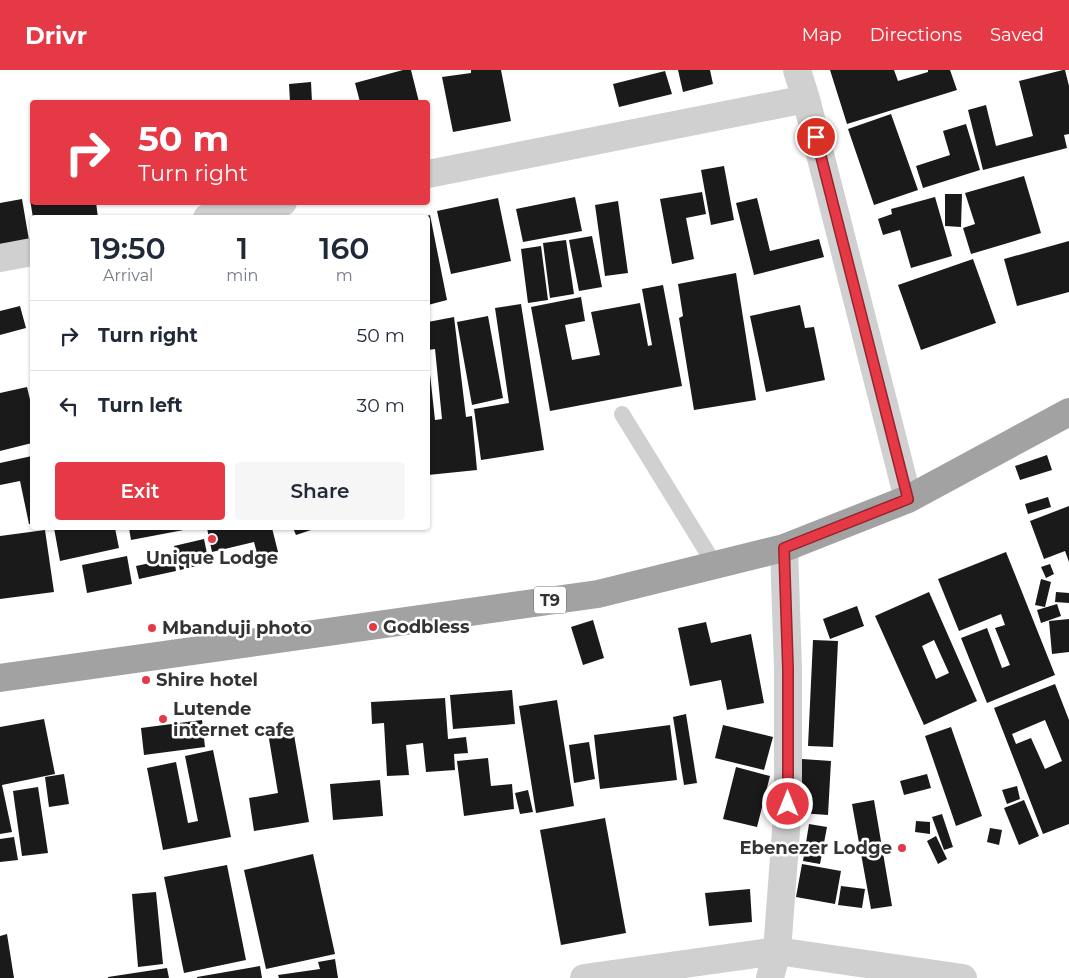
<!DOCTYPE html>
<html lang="en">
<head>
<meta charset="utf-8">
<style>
	:root { --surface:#fff; --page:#f6f6f7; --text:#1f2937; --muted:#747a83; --line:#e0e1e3; --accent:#e63946 }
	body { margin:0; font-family:Montserrat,sans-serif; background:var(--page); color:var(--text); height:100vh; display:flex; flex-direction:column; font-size:19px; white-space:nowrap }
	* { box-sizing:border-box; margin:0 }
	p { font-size:16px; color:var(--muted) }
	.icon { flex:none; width:28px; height:28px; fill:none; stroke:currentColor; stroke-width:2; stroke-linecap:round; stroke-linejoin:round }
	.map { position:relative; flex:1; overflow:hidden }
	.panel { position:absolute; left:30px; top:145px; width:400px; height:315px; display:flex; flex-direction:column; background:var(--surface); border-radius:5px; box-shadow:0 1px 4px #0004 }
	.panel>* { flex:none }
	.hud { position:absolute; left:30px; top:30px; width:400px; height:105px; border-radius:5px; box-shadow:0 1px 4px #0004; background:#e63946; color:#fff; overflow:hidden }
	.pin { position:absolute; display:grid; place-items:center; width:42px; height:42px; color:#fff; margin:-21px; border:2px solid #fff; border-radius:50%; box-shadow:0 1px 5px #0007 }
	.me { position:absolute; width:55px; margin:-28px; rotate:0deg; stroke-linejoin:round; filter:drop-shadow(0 0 4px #0008) }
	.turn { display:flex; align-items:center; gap:18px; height:105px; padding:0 25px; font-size:22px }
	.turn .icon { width:65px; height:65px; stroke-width:2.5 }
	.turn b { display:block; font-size:35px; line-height:42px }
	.eta { display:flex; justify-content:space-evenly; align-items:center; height:85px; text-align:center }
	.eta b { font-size:30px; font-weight:600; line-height:35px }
	.primary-button { display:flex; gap:10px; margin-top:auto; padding:10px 25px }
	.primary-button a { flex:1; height:58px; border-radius:5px; background:var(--accent); color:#fff; font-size:20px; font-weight:600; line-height:58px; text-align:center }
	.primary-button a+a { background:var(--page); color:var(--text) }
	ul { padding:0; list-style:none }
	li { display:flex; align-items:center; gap:15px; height:70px; padding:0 25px; border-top:1px solid var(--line) }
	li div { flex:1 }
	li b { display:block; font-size:19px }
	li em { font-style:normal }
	header { display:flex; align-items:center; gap:30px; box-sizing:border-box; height:70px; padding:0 25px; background:var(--accent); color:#fff }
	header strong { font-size:24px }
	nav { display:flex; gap:28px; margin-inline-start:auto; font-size:18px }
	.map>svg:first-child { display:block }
	.building { fill:#1a1a1a; fill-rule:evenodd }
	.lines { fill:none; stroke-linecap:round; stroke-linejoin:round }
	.service { stroke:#d0d0d0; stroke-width:16 }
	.minor { stroke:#d0d0d0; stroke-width:28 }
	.trunk { stroke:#a2a2a2; stroke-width:28 }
	.route-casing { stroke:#96252e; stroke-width:12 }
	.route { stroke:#e63946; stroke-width:9 }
	.poi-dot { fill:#e63946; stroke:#fff; stroke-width:2 }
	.labels { text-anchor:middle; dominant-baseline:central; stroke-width:5; stroke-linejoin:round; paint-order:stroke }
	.shield { fill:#fff; stroke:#707070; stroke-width:1 }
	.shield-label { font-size:16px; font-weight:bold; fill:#333 }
	.poi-label { font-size:18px; font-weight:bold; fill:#333; stroke:#fff; text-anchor:start }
</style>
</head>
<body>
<header>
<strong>Drivr</strong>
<nav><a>Map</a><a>Directions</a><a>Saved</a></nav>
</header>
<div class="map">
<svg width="1069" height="908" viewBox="0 0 1069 908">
	<rect width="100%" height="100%" fill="#fff"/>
	<path class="building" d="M403,0h8l8,32h-59l-5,-19z
		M471,0h30l10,51 -58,11 -11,-55 29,-4z
		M678,0h32l3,14 -30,8z
		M830,0h64l4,11 30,-9v-2h22l7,20 -110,34z
		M1063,0h2l4,16v48l-5,1 3,13 -84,22 -15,-60 18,-5 10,41 37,-10 -14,-55z
		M665,1l7,23 -53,13 -6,-23z
		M311,12l1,20h-22l-1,-18z
		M891,44l27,76 -44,15 -26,-76z
		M966,54l14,46 -57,18 -7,-22 34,-11 -7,-24z
		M724,96l10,54 -23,5 -10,-55z
		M1024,106l17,57 -70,21 -8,-26 12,-4 -10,-31z
		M702,122l4,22 -20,4 8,41 -22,5 -12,-65z
		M945,124h17l-1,33 -16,-1z
		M575,127l7,34 -59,11 -7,-33z
		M935,127l17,59 -41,12 -11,-38 -17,5 -5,-16 14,-5 -1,-5z
		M498,128l13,63 -60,13 -14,-63z
		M757,128l13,53 49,-12 5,18 -70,18 -18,-72z
		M22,129l7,41 -29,6v-43z
		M30,129h2v3h64l2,16h-65z
		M618,131l10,72 -23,3 -10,-71z
		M430,145l17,85 -19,5v-87l-4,-1z
		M592,166l10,51 -23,4 -10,-51z
		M566,170l8,54 -24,4 -7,-55z
		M1069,171v51l-52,14 -13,-47z
		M541,176l7,54 -20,3 -7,-54z
		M973,189l23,64 -75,27 -23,-65z
		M736,203l20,127 -62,10 -15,-92 4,-2 -5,-32z
		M663,215l19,101 -132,25 -19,-104 50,-10 4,24 -20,4 7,35 28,-5 -9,-43 49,-9 8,43 4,-1 -10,-56z
		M521,234l23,146 -63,10 -7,-51 35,-6 -14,-95z
		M800,235l5,23 9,-1 11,53 -59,12 -16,-76z
		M20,236l6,22 -26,7v-24z
		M488,246l15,82 -31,7 -15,-83z
		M454,247l12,100 6,-1 5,54 -49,5v-110h1l6,55 7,-1 -7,-70 -7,1v-28z
		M27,317l5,21v35l-32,8v-58z
		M1047,385l5,15 -32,10 -5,-14z
		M32,386v68h-3l-9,-43 -20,4v-22z
		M1048,427l3,10 -23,7 -3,-10z
		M1069,436v56l-4,-11 -21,8 -14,-38z
		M54,458h61l4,20 -59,13z
		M129,458h65l-63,12z
		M207,458h65l6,24 -20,5 -4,-15 -42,10z
		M293,458h24l-21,7z
		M45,460l9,62 -54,7v-63z
		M204,469l5,24 -29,7 -6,-24z
		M1006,482l49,123 -68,28 -26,-65 26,-10 15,40 8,-3 -15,-37 10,-3 -4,-11 -42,17 -21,-52z
		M127,486l5,28 -45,9 -5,-28z
		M174,488l2,13 -37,8 -3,-13z
		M1050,494l4,10 -8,4 -5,-11z
		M1041,509l10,3 -6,25 -10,-2z
		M929,522l48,109 -53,24 -49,-109zM934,570l15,33 -13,6 -14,-33z
		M1056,522l13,1v10l-14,-1z
		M1057,534l4,12 -20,7 -4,-13z
		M857,536l7,20 -34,13 -7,-20z
		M1069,549v33l-17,2 -3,-33z
		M593,550l11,38 -21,7 -12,-38z
		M706,552l5,21 40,-9 13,69 -37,7 -6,-30 -31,6 -12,-58z
		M813,570l25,1 -5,106 -25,-1z
		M1055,614l14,36v104l-26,10 -49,-126zM1045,650l17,41 -17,8 -14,-31 -15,6 -4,-10z
		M512,620l3,34 -62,5 -3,-34z
		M445,628l3,41 18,-2 2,16 -14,1 1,16 -29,2 -3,-29 -17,2 3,30 -22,1 -3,-53 -12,1 -1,-22z
		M557,630l17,106 -38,7 -17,-107z
		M686,644l11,69 -13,2 -11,-68z
		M44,649l11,55 -53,11 10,47 -12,2v-107z
		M202,650l3,27 -61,8 -3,-27z
		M670,655l7,55 -77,9 -6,-54z
		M723,655l50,12 -9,33 -49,-12z
		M951,657l31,89 -26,10 -31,-90z
		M293,659l16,93 -55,9 -5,-33 29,-5 -10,-60z
		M589,672l6,37 -21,4 -5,-38z
		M213,680l18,87 -68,13 -16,-82 29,-6 12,61 10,-2 -13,-65z
		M488,688l3,28 21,-2 2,25 -50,7 -7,-55z
		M802,689l29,2 -3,54 -28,-2z
		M736,697l34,9 -13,51 -34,-8z
		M64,704l5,30 -20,3 -4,-30z
		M927,704l4,14 -27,7 -4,-14z
		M380,710l3,36 -50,4 -3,-36z
		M1017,716l3,13 -13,5 -5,-14z
		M38,717l10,66 -26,3 -9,-65z
		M528,720l5,22 -13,2 -5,-21z
		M874,730l18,106 -21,3 -19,-105z
		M1024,730l15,36 -20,9 -15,-37z
		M942,744l11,33 -9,3 -12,-33z
		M605,748l21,115 -65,12 -21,-115z
		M916,751l14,1v12l-15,-2z
		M809,754l18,3 -7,37 -17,-3z
		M990,758l12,2 -3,15 -12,-3z
		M936,766l11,23 -9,5 -11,-23z
		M14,767l4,23 -18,2v-23z
		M313,784l22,100 -69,15 -22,-99z
		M802,794l39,7 -6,33 -39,-7z
		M227,795l19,95 -62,13 -20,-96z
		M841,816l24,3 -3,19 -24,-3z
		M750,819l2,33 -43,4 -4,-33z
		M156,822l7,72 -25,3 -6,-73z
		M7,864l7,44h-14v-42z
		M335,889l3,19h-59l-1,-3 42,-6 -2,-7z
		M260,896l2,12h-65v-1z
		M167,898l2,10h-61v-1z"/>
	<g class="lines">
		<path class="service" d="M622,344l93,151"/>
		<path class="minor" d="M797,0l9,29 102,400
			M428,104l378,-75
			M207,148l76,-16
			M0,188l32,-6
			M584,908l193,-27 186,27
			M770,908l7,-27 11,-147v-135l-4,-121"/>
		<path class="trunk" d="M0,608l598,-84 186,-46 124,-49 161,-87"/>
	</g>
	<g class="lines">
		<g class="route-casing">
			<path id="route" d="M788,734v-135l-4,-121 124,-49 -92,-362"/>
		</g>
		<use href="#route" class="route"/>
	</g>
	<g class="poi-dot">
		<circle cx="212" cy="469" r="5"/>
		<circle cx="373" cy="557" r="5"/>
		<circle cx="152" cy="558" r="5"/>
		<circle cx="146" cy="610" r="5"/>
		<circle cx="163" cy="649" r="5"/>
		<circle cx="902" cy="778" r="5"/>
	</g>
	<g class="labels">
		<rect class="shield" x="534" y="516.5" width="32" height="27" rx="4"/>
		<g class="shield-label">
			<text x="550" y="530">T9</text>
		</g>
		<g class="poi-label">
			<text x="212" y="488" text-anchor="middle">Unique Lodge</text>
			<text x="383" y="557">Godbless</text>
			<text x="162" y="558">Mbanduji photo</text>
			<text x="156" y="610">Shire hotel</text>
			<text x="173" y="639">Lutende<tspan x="173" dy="21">internet cafe</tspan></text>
			<text x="892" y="778" text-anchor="end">Ebenezer Lodge</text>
		</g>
	</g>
</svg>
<div class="pin" style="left:816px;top:67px;background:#d93025"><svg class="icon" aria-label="arrive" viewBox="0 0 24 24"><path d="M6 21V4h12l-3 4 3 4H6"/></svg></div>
<svg class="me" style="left:788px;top:734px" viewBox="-20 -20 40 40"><circle r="17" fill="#e63946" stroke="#fff" stroke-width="3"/><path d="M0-11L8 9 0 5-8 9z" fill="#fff"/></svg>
<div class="hud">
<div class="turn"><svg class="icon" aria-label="right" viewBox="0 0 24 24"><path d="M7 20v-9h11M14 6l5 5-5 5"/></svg><div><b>50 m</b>Turn right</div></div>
</div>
<section class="panel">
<div class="eta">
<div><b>19:50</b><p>Arrival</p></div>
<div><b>1</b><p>min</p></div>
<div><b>160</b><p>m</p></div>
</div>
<ul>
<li><svg class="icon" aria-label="right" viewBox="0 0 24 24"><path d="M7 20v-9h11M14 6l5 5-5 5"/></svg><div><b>Turn right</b></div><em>50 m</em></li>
<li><svg class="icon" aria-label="left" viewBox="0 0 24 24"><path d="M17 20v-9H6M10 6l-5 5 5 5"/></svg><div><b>Turn left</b></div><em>30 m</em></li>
</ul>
<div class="primary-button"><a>Exit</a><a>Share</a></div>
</section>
</div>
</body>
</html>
